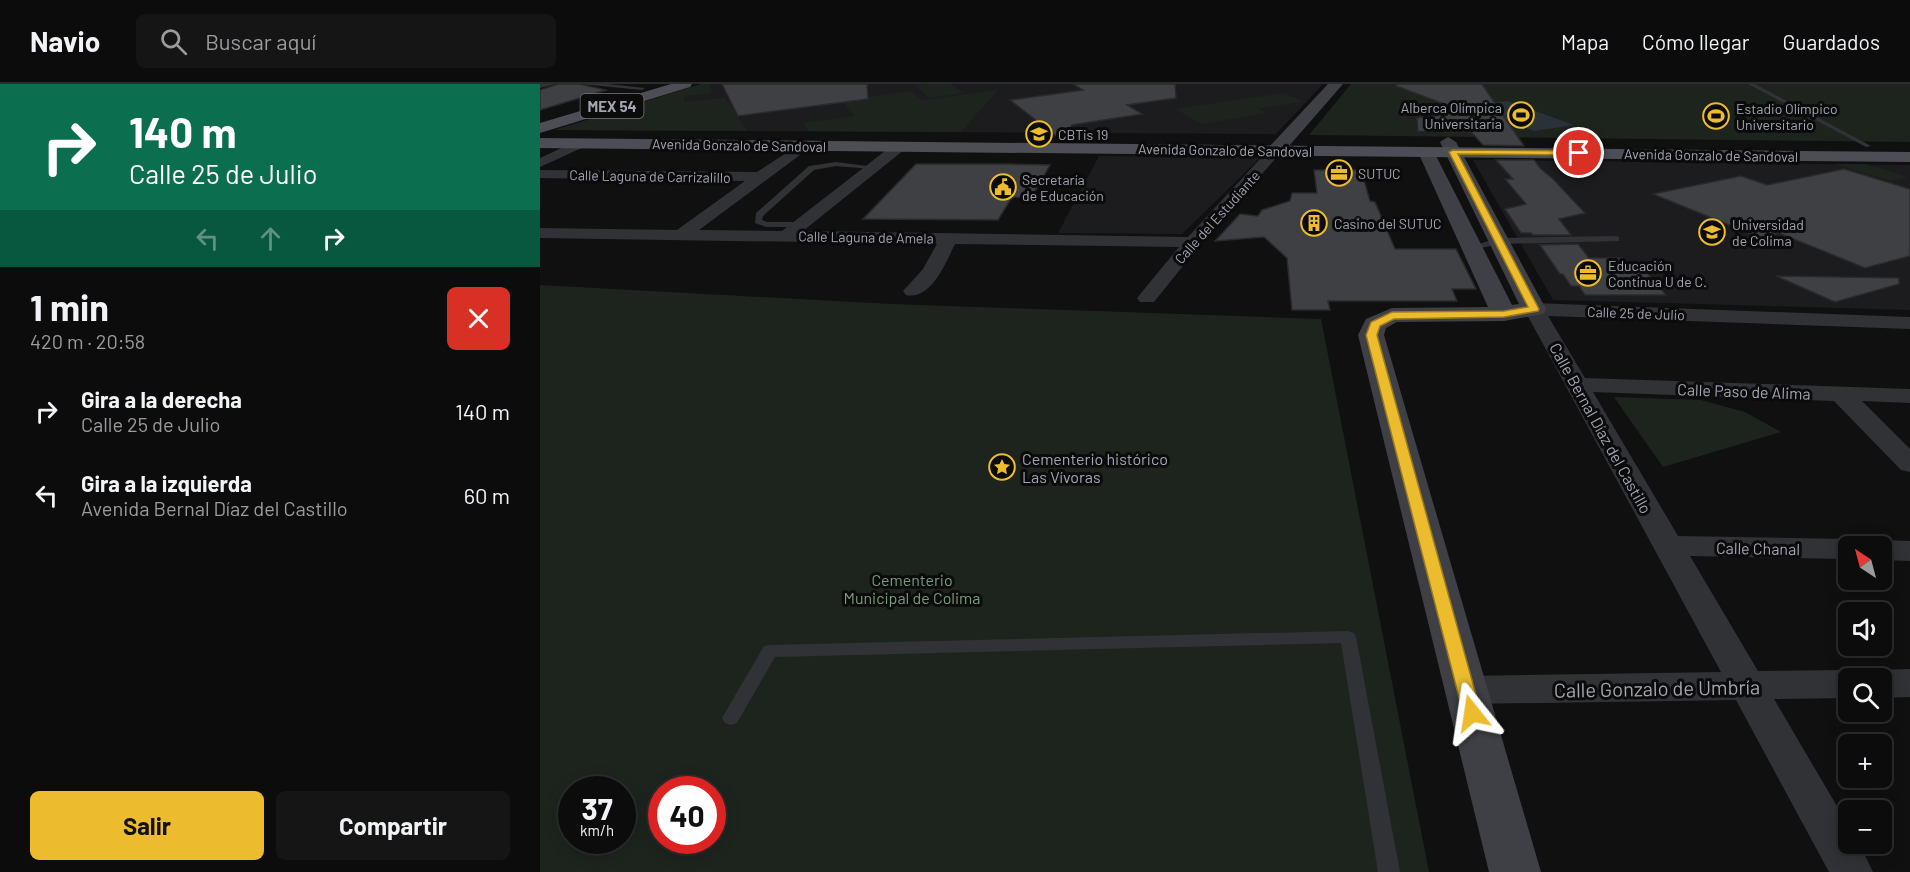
<!DOCTYPE html>
<html lang="es">
<head>
<meta charset="utf-8">
<style>
	:root { --surface:#0c0c0d; --page:#151516; --text:#f1f3f6; --muted:#9a9b9d; --line:#2c2c2e; --accent:#ecbc2e }
	body { margin:0; font-family:Barlow,sans-serif; background:var(--page); color:var(--text); height:100vh; display:flex; flex-direction:column; font-size:22px; white-space:nowrap }
	* { box-sizing:border-box; margin:0 }
	p { font-size:20px; color:var(--muted) }
	.icon { flex:none; width:33px; height:33px; fill:none; stroke:currentColor; stroke-width:2; stroke-linecap:round; stroke-linejoin:round }
	.map { position:relative; flex:1; overflow:hidden }
	.panel { display:flex; flex-direction:column; background:var(--surface); width:540px }
	.panel>* { flex:none }
	.guide { background:#0b6e4f; color:#fff; overflow:hidden }
	.needle { width:39px; rotate:324deg }
	.buttons { position:absolute; left:1298px; top:452px; display:grid; gap:12px }
	.buttons a { display:grid; place-items:center; width:54px; height:54px; border-radius:9px; background:var(--surface); box-shadow:0 3px 15px #0003,0 0 0 2px var(--line); font-size:30px }
	.speed { position:absolute; left:18px; top:692px; display:flex; gap:12px; font-size:30px; font-weight:700; text-align:center }
	.speed>* { display:grid; place-content:center; width:78px; height:78px; border-radius:50%; background:var(--surface); box-shadow:0 3px 15px #0003,0 0 0 2px var(--line); line-height:1 }
	.speed small { font-size:15px; font-weight:400 }
	.speed .limit { border:9px solid #d22; background:#fff; color:#111 }
	.pin { position:absolute; display:grid; place-items:center; width:51px; height:51px; color:#fff; margin:-26px; border:3px solid #fff; border-radius:50%; box-shadow:0 2px 6px #0007 }
	.me { position:absolute; width:66px; margin:-33px; rotate:345deg; stroke-linejoin:round; filter:drop-shadow(0 0 4px #0008) }
	.turn { display:flex; align-items:center; gap:21px; height:126px; padding:0 30px; font-size:27px }
	.turn .icon { width:78px; height:78px; stroke-width:2.5 }
	.turn b { display:block; font-size:42px; line-height:51px }
	.lanes { display:flex; align-items:center; height:57px; padding:0 30px; background:#0003; justify-content:center; gap:30px; direction:ltr }
	.lanes .off { opacity:.35 }
	.round { display:grid; place-items:center; flex:none; width:63px; height:63px; border-radius:9px; background:var(--page) }
	.head { display:flex; align-items:center; justify-content:space-between; height:102px; padding:0 30px }
	h1 { font-size:36px; font-weight:700; line-height:45px }
	.cta { display:flex; gap:12px; margin-top:auto; padding:12px 30px }
	.cta a { flex:1; height:69px; border-radius:9px; background:var(--accent); color:#111; font-size:24px; font-weight:700; line-height:69px; text-align:center }
	.cta a+a { background:var(--page); color:var(--text) }
	ul { padding:0; list-style:none }
	li { display:flex; align-items:center; gap:18px; height:84px; padding:0 30px }
	li div { flex:1 }
	li b { display:block; font-size:22px }
	li em { font-style:normal }
	header { display:flex; align-items:center; gap:36px; box-sizing:border-box; height:84px; padding:0 30px; background:var(--surface); border-bottom:2px solid var(--line) }
	header strong { font-size:28px }
	nav { display:flex; gap:33px; margin-inline-start:auto; font-size:21px }
	.search { width:420px; height:54px; background:var(--page); display:flex; align-items:center; gap:15px; box-sizing:border-box; padding:0 21px; border-radius:9px; color:var(--muted); font-size:22px }
	main { display:flex; flex:1; min-height:0 }
	.map>svg:first-child { display:block }
	.built { fill:#1c1c1e }
	.green { fill:#1d241e; fill-rule:evenodd }
	.water { fill:#2a3139 }
	.building { fill:#3f4044; stroke:#2a2a2d; stroke-width:1.5 }
	.lines { fill:none; stroke-linecap:round; stroke-linejoin:round }
	.lane { fill:#313236; fill-rule:evenodd }
	.street { fill:#313236; fill-rule:evenodd }
	.secondary { fill:#3f4046; fill-rule:evenodd }
	.primary { fill:#4d4e55; fill-rule:evenodd }
	.route { fill:#ecbc2e; stroke:#997a1e; stroke-width:1.5 }
	.labels { text-anchor:middle; dominant-baseline:central; stroke-width:6; stroke-linejoin:round; paint-order:stroke }
	.far-poi-label { font-size:14px; fill:#a2a5b2; stroke:#0b0b0c; text-anchor:start }
	.far-street-label { font-size:14px; fill:#a2a5b2; stroke:#0b0b0c }
	.shield { fill:#0b0b0c; stroke:#757780; stroke-width:1.5 }
	.shield-label { font-size:15px; font-weight:bold; fill:#a2a5b2 }
	.street-label { font-size:16px; fill:#a2a5b2; stroke:#0b0b0c }
	.poi-label { font-size:16px; fill:#a2a5b2; stroke:#0b0b0c; text-anchor:start }
	.park-label { font-size:16px; fill:#799d7e; stroke:#0b0b0c }
	.near-street-label { font-size:20px; fill:#a2a5b2; stroke:#0b0b0c }
</style>
</head>
<body>
<header>
<strong>Navio</strong>
<div class="search"><svg class="icon" aria-label="search" viewBox="0 0 24 24"><circle cx="10" cy="10" r="6"/><path d="M15 15l6 6"/></svg>Buscar aquí</div>
<nav><a>Mapa</a><a>Cómo llegar</a><a>Guardados</a></nav>
</header>
<main>
<section class="panel">
<div class="guide">
<div class="turn"><svg class="icon" aria-label="right" viewBox="0 0 24 24"><path d="M7 20v-9h11M14 6l5 5-5 5"/></svg><div><b>140 m</b>Calle 25 de Julio</div></div>
<div class="lanes"><svg class="icon off" aria-label="left" viewBox="0 0 24 24"><path d="M17 20v-9H6M10 6l-5 5 5 5"/></svg><svg class="icon off" aria-label="ahead" viewBox="0 0 24 24"><path d="M12 20V5M6 11l6-6 6 6"/></svg><svg class="icon" aria-label="right" viewBox="0 0 24 24"><path d="M7 20v-9h11M14 6l5 5-5 5"/></svg></div>
</div>
<div class="head"><div><h1>1 min</h1><p>420 m · 20:58</p></div><a class="round" style="background:#d93025;color:#fff"><svg class="icon" aria-label="close" viewBox="0 0 24 24"><path d="M6 6l12 12M18 6L6 18"/></svg></a></div>
<ul>
<li><svg class="icon" aria-label="right" viewBox="0 0 24 24"><path d="M7 20v-9h11M14 6l5 5-5 5"/></svg><div><b>Gira a la derecha</b><p>Calle 25 de Julio</p></div><em>140 m</em></li>
<li><svg class="icon" aria-label="left" viewBox="0 0 24 24"><path d="M17 20v-9H6M10 6l-5 5 5 5"/></svg><div><b>Gira a la izquierda</b><p>Avenida Bernal Díaz del Castillo</p></div><em>60 m</em></li>
</ul>
<div class="cta"><a>Salir</a><a>Compartir</a></div>
</section>
<div class="map">
<svg width="1370" height="788" viewBox="0 0 1370 788">
	<rect width="100%" height="100%" fill="#101011"/>
	<path class="built" d="M161,0h622l-47,50 -721,-4z
		M559,72l162,1 -79,77 -124,-1z
		M933,76l437,5v145l-357,-10z"/>
	<path class="green" d="M161,0h8l3,9 -28,3 1,6 40,-4 22,33 -192,-1z
		M388,0h23l12,9 -34,5 -14,-13z
		M811,0h559v58l-601,-7z
		M458,6l-37,42 -153,-1 -5,-8 52,-7 -13,-16 69,-9 11,9z
		M744,9l19,9 -44,6 -4,-1 12,6 -65,11 -27,-15z
		M1295,80h30l43,13 -17,4z
		M0,201l351,19 430,15 108,553h-889zM32,705h50v51h-50zM122,705h50v51h-50z
		M1074,313l87,3 44,12 36,20 -118,35z"/>
	<path class="water" d="M967,17l67,24 -40,6 -65,-25z"/>
	<path class="building" d="M18,0h21l27,6 -66,20v-20z
		M182,0h145l1,15 -130,17z
		M533,0h102l1,14 -49,7 15,9 -70,11 -9,16 -53,-41 73,-10z
		M857,0h85l42,62 -41,-1 -12,-13 -53,-1 -1,-13 46,-7 -67,-25z
		M956,76h38l6,8 13,11 32,34 -26,6 12,16h-38l-2,-2h-10l-16,-24 21,-5 -21,-25h8z
		M376,80h92l42,1 -19,33 -19,-1 -14,23 -135,-1z
		M1304,85l66,20v67l-45,12 -86,-35 -18,5 -108,-44 88,-18 26,9z
		M774,86h47l9,31 5,1 20,47h61l20,40h-24l5,12h-129l2,9h-38l-5,-52 -23,-21 -49,4 25,-27 18,2 4,-6 28,-9 2,-8h25z
		M1038,160l11,14h33l12,14h12l20,23h-81l-6,-9h-8l-8,-12h-3l-20,-29z
		M1236,192l123,2v6l-64,18z"/>
	<g class="lines">
		<path class="lane" d="M0,0h16l-16,4z
			M41,0h27l37,4 -3,2z
			M1208,0h7l116,62 -5,1z
			M296,78l39,5 -4,2 -35,-3 -22,4 -51,46 -1,4 5,2h34l4,3 -1,2h-38l-11,-4 1,-10 53,-47z
			M1076,152l3,1v4l-120,3 -27,6 -4,-3 31,-9z
			M808,547l6,2 2,4 44,235h-22l-37,-229 -566,14 -38,66 -6,2 -6,-2 -3,-5 42,-72 6,-1z"/>
		<path class="street" d="M41,55l5,1 2,3 -2,3 -46,21v-9z
			M263,58l7,4 -2,3 -109,81 83,1 112,-87 5,-1 7,4 -2,3 -101,81 385,6 83,-90 5,-1 7,4 -84,96 -45,56h-14l-3,-4 42,-51 -224,-3c-9,18 -24,57 -49,51l-3,-4 20,-22 14,-25 -397,-6v-10l137,2 68,-49 -205,-3v-8l217,2z
			M994,219l376,14v12l-362,-13 37,62 325,11v14l-48,-2 48,48v23l-9,-2 -67,-69 -241,-9 85,144 170,3 11,3 2,4h-13v13l-158,-3 68,115 90,-1 12,4 2,4h-14v20l-74,1 74,126v18h11l14,29h-44l-93,-172 -270,4 -13,-4 -5,-10 5,-10 13,-4 255,-4 -197,-363 3,-4z
			M1341,456l29,1v20l-29,-1v-14h-12l1,-3z
			M1370,585v28l-29,1v-20h-14l2,-4 12,-4z"/>
		<path class="secondary" d="M788,0h15l-61,70h-12l-2,-4 2,-4z
			M908,53l8,5 90,167 -3,5 -39,7 -107,1 -11,6 -2,7 157,537h-52l-131,-537 8,-16 26,-11 96,-1 -70,-155 2,-4h12l2,4 78,153 7,-1 -79,-162z"/>
		<path class="primary" d="M131,0h21l-2,3 -150,46v-10z
			M0,54l1370,14v10l-1370,-14z"/>
	</g>
	<path class="route" d="M913,66l126,1 4,2 -4,2 -121,-1 81,155 -1,2 -34,6 -110,2 -14,7 -3,9 104,378 -2,5 -7,3 -6,-3 -3,-5 -97,-378 5,-13 21,-10 112,-1 24,-4 -79,-155z"/>
	<defs>
		<g id="stadium-ring" transform="scale(1.35)"><circle r="9.5" fill="#0b0b0c" stroke="#ecbc2e" stroke-width="1.5"/><path d="M0-5a6.5 5 0 1 0 0 10a6.5 5 0 1 0 0-10ZM-3.5-1.8h7v3.6h-7Z" fill="#ecbc2e"/></g>
		<g id="university-ring" transform="scale(1.35)"><circle r="9.5" fill="#0b0b0c" stroke="#ecbc2e" stroke-width="1.5"/><path d="M0-5L7-2L0 1L-7-2ZM-4 1L0 2.5L4 1V4Q0 6-4 4Z" fill="#ecbc2e"/></g>
		<g id="office-ring" transform="scale(1.35)"><circle r="9.5" fill="#0b0b0c" stroke="#ecbc2e" stroke-width="1.5"/><path d="M-6-3h4V-5.5h4V-3h4V5H-6ZM-1-4.5V-3h2v-1.5ZM-6 0V1H6V0Z" fill="#ecbc2e"/></g>
		<g id="civic-ring" transform="scale(1.35)"><circle r="9.5" fill="#0b0b0c" stroke="#ecbc2e" stroke-width="1.5"/><path d="M-.6-6.5H3V-4.5H.6V-3L4-1V1h2V6H-6V1h2V-1L-.6-3ZM-1.2 2.5V6h2.4V2.5Z" fill="#ecbc2e"/></g>
		<g id="building-ring" transform="scale(1.35)"><circle r="9.5" fill="#0b0b0c" stroke="#ecbc2e" stroke-width="1.5"/><path d="M-4-6H4V6H1V3H-1V6H-4ZM-2.5-4.3h1.7v1.8h-1.7ZM.8-4.3h1.7v1.8H.8ZM-2.5-1h1.7V.8h-1.7ZM.8-1h1.7V.8H.8Z" fill="#ecbc2e"/></g>
		<g id="sight-ring" transform="scale(1.35)"><circle r="9.5" fill="#0b0b0c" stroke="#ecbc2e" stroke-width="1.5"/><path d="M0-6L1.8-2.2L6-1.7L2.9 1.2L3.7 5.4L0 3.3L-3.7 5.4L-2.9 1.2L-6-1.7L-1.8-2.2Z" fill="#ecbc2e"/></g>
	</defs>
	<g fill-rule="evenodd">
		<use href="#stadium-ring" x="981" y="31"/>
		<use href="#stadium-ring" x="1176" y="32"/>
		<use href="#university-ring" x="499" y="50"/>
		<use href="#office-ring" x="799" y="89"/>
		<use href="#civic-ring" x="463" y="103"/>
		<use href="#building-ring" x="774" y="139"/>
		<use href="#university-ring" x="1172" y="148"/>
		<use href="#office-ring" x="1048" y="189"/>
		<use href="#sight-ring" x="462" y="383"/>
	</g>
	<g class="labels">
		<g class="far-poi-label">
			<text x="962" y="23" text-anchor="end">Alberca Olímpica<tspan x="962" dy="16">Universitaria</tspan></text>
			<text x="1196" y="24">Estadio Olímpico<tspan x="1196" dy="16">Universitario</tspan></text>
			<text x="518" y="50">CBTis 19</text>
			<text x="818" y="89">SUTUC</text>
			<text x="482" y="95">Secretaría<tspan x="482" dy="16">de Educación</tspan></text>
			<text x="794" y="139">Casino del SUTUC</text>
			<text x="1192" y="140">Universidad<tspan x="1192" dy="16">de Colima</tspan></text>
			<text x="1068" y="181">Educación<tspan x="1068" dy="16">Contínua U de C.</tspan></text>
		</g>
		<g class="far-street-label">
			<text transform="translate(199 61) rotate(1)">Avenida Gonzalo de Sandoval</text>
			<text transform="translate(685 66) rotate(1)">Avenida Gonzalo de Sandoval</text>
			<text transform="translate(1171 71) rotate(1)">Avenida Gonzalo de Sandoval</text>
			<text transform="translate(110 92) rotate(1)">Calle Laguna de Carrizalillo</text>
			<text transform="translate(677 133) rotate(-48)">Calle del Estudiante</text>
			<text transform="translate(326 153) rotate(1)">Calle Laguna de Amela</text>
			<text transform="translate(1096 229) rotate(2)">Calle 25 de Julio</text>
		</g>
		<rect class="shield" x="40.5" y="10" width="63" height="24" rx="4.5"/>
		<g class="shield-label">
			<text x="72" y="22">MEX 54</text>
		</g>
		<g class="street-label">
			<text transform="translate(1204 307) rotate(2)">Calle Paso de Alima</text>
			<text transform="translate(1061 344) rotate(61)">Calle Bernal Díaz del Castillo</text>
			<text transform="translate(1218 464) rotate(1)">Calle Chanal</text>
		</g>
		<g class="poi-label">
			<text x="482" y="374">Cementerio histórico<tspan x="482" dy="18">Las Vívoras</tspan></text>
		</g>
		<g class="park-label">
			<text x="372" y="495">Cementerio<tspan x="372" dy="18">Municipal de Colima</tspan></text>
		</g>
		<g class="near-street-label">
			<text transform="translate(1117 604) rotate(-1)">Calle Gonzalo de Umbría</text>
		</g>
	</g>
</svg>
<div class="buttons">
<a><svg class="needle" viewBox="-14 -14 28 28"><path d="M0-13l5 13h-10z" fill="#e53935"/><path d="M0 13l5-13h-10z" fill="#9a9b9d"/></svg></a>
<a><svg class="icon" aria-label="sound" viewBox="0 0 24 24"><path d="M4 9h4l5-4v14l-5-4H4zM17 9q2 3 0 6"/></svg></a>
<a><svg class="icon" aria-label="search" viewBox="0 0 24 24"><circle cx="10" cy="10" r="6"/><path d="M15 15l6 6"/></svg></a>
<a>+</a>
<a>−</a>
</div>
<div class="speed"><div>37<small>km/h</small></div><div class="limit">40</div></div>
<div class="pin" style="left:1039px;top:69px;background:#d93025"><svg class="icon" aria-label="arrive" viewBox="0 0 24 24"><path d="M6 21V4h12l-3 4 3 4H6"/></svg></div>
<svg class="me" style="left:932px;top:629px" viewBox="-20 -20 40 40"><path d="M0-17L14 15 0 8-14 15z" fill="#ecbc2e" stroke="#fff" stroke-width="4"/></svg>
</div>
</main>
</body>
</html>
